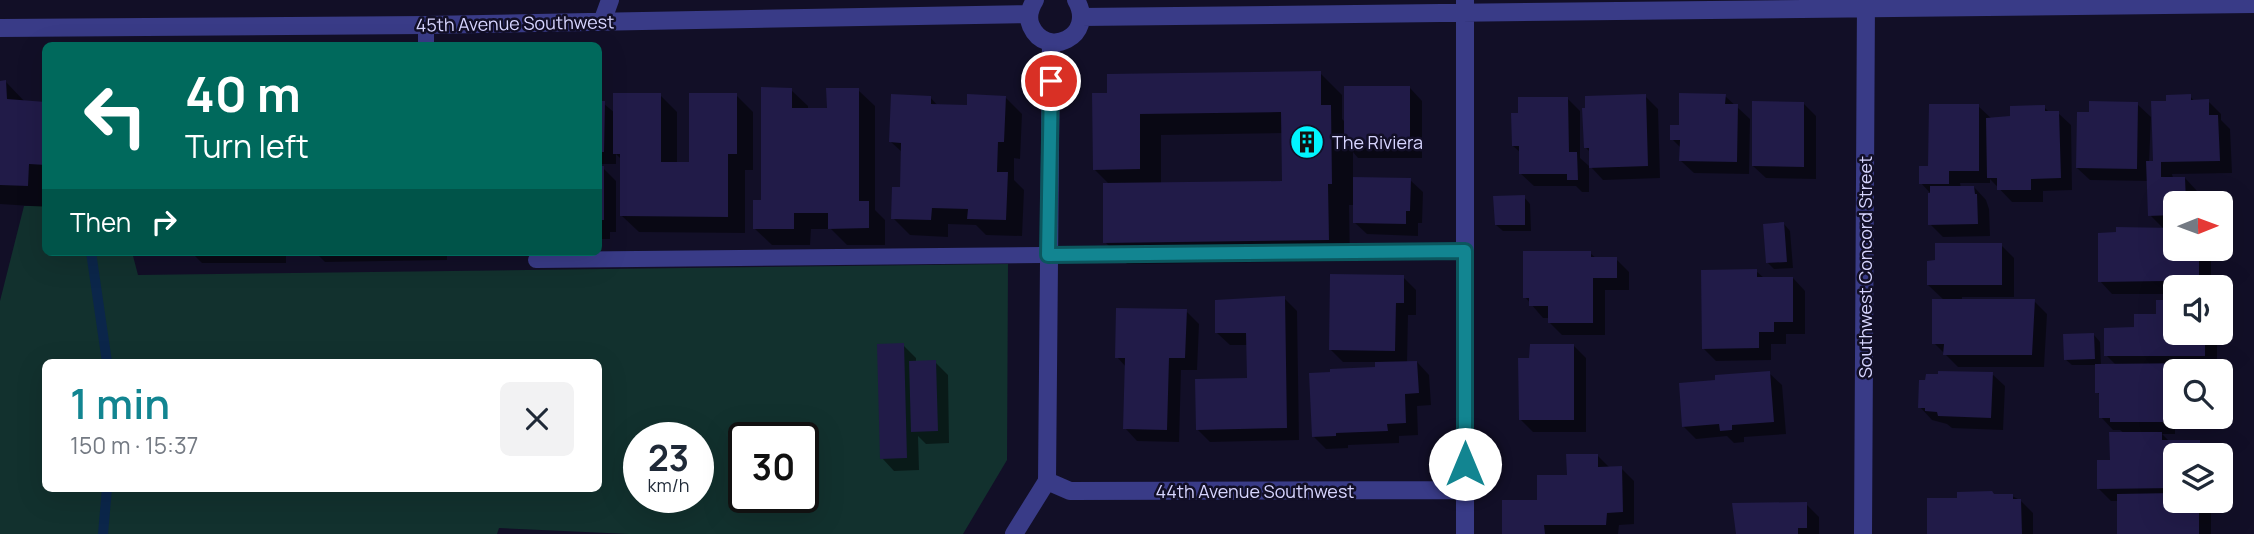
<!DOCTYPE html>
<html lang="en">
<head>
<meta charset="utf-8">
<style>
	:root { --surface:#fff; --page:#f2f2f3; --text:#1f2937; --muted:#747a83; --accent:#128591 }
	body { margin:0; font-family:Manrope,sans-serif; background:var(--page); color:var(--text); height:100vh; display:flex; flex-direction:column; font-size:26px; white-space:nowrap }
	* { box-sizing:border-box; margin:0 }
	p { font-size:23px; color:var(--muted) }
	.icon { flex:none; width:38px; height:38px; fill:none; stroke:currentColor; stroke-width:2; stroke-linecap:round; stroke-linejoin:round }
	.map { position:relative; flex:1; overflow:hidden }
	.side { position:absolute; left:42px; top:359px; width:560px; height:133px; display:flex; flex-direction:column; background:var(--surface); border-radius:10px; box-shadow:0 7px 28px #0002 }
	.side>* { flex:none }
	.hud { position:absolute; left:42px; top:42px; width:560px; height:214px; border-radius:10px; box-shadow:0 7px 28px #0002; background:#00695c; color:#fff; overflow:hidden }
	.needle { width:46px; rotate:89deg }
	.controls { position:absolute; left:2163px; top:191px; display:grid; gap:14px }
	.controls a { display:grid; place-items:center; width:70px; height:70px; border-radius:10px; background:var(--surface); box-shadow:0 7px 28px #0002; font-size:35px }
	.speed { position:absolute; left:623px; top:422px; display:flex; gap:14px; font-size:35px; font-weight:700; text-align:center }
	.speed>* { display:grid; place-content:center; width:91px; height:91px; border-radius:50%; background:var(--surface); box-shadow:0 7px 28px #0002; line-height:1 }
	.speed small { font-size:18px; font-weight:400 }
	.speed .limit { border:4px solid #111; border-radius:10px; background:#fff; color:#111 }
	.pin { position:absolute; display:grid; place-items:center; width:60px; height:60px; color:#fff; margin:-30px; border:4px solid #fff; border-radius:50%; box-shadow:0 2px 7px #0007 }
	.me { position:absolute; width:77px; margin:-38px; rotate:0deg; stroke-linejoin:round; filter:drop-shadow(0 0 5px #0008) }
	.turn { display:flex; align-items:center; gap:24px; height:147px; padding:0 28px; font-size:32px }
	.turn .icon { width:91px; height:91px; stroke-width:2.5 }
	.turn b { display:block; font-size:49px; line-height:60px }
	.then { display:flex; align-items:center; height:66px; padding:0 28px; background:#0003; gap:14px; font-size:26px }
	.round { display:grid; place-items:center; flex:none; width:74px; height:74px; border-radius:10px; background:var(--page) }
	.head { display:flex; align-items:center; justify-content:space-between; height:119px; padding:0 28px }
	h1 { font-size:42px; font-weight:600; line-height:52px; color:var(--accent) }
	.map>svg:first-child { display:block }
	.green { fill:#12312e; fill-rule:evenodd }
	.shadow { fill:#0007; fill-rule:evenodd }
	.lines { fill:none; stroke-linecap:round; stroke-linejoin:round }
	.stream { stroke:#0b264a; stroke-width:10 }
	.building { fill:#211b48 }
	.service { stroke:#393b87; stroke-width:16 }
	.minor { stroke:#393b87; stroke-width:18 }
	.route-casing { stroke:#0c565e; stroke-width:18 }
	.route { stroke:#128591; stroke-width:12 }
	.labels { text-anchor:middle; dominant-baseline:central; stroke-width:5; stroke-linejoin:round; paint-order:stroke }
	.street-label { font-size:18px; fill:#d7d5ff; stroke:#120f27 }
	.poi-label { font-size:18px; fill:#d7d5ff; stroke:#120f27; text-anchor:start }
</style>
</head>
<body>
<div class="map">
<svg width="2254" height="534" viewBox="0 0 2254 534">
	<rect width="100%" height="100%" fill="#120f27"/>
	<path class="green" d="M24,206h21l1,46h86l6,23 870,-11 -1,196 -44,74h-334l-130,-6 -2,6h-497v-233zM46,362h552v126h-552zM639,438h59v59h-59zM744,438h59v59h-59z"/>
	<path class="shadow" d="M1320,73l22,22v24l4,4 64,-35 12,13v57h-64l-5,-6v27l57,1 13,12 -1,31h-4v13l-51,-2 -13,-12 1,-17h-6l1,56 -223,3 -22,-22 5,-57 -16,-16v-74zM1283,133v49l-122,2v-49zM1356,144l63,1v3h-63z
		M0,82h6l20,21 19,1 1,-3v106l-46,-3z
		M791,90l17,16v3l21,1 29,-20 17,16v104l10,10v25h-38l-16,-16h-20l-1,16h-38l-17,-16z
		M660,95l17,17v51h14l45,-68 17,17v58h-8v63l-106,-1 -17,-16v-56l-6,-6v10h-18v-65l17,14z
		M1645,96l13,13 2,69 -57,2 -12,-13 -1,-15 -5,-5z
		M1725,96l25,23 -1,55 -55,-1 -13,-12v-13l-9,-9 9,-12z
		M2190,96l5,6 13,-1 13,13v6l9,9 2,44 -60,1 1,4h12l12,13 1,12h-23v45h40v5h-4v34h-36v7h-63l-12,-13 64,-52 -14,-14 -1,-34 -59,-1 -13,-12 14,-54 46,-10 14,13 -2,46 5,-1 14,-60z
		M930,97l8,9h30l37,-9 17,17 -2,45 -6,-1v22l10,10 -2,46 -36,-1 -10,-10 -28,-1v13l-38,-2 -17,-17 8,-29 2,-36 -12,-11z
		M1567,98l13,13v47l9,8v26h-7l-6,-6h-42l-13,-12v-21l-8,-7 6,-31z
		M1803,103l13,13v63l-50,-1 -13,-12z
		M1978,106l14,13 20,-2 32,-10 5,5 9,1 13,12 1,65 -29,1v11h-31l-22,-23v4h-30l1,5 13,-1 12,13 3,9 1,27 -47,1 -13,-13 2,-29 -11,-12z
		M598,168h5l13,13v51h-6v7h-12z
		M1524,197l6,7 1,27h-28l-7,-6z
		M1784,224l6,7 3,37 -19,1 -7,-7z
		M2001,245l13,13v39h-52v4h72l13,13 -3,53h-86l-24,-24 11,-42 -17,-16z
		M191,252h95v11h-84z
		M315,252h132v8l-122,2z
		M1590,253l7,6h19l13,13v18h-24v45h-43l-13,-13 1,-4h-7l-18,-21z
		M1756,271l8,7h29l12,13v43h-19v10h-15v16l-55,1 -13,-13z
		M1403,277l13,13v25h-8l-1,48 10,-1 12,13 2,30 -14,1 1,29 -19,1v7l-51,2v3l-22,1 -12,-12 63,-69v-6h-34l-13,-13z
		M1284,298l13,13 2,129 -89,2 -13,-13 51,-49v-35h-18l-13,-12z
		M2157,302h18v30h40l2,3v33h-11l3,3h-34v45h36v7h-36v11h-13l8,8h29l13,13h-37v45h29l7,8v26h-92v-33h-8l-13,-13 27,-54 -5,-4h-7l-12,-13v-21l-4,-4v-27h-25l-7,-6 29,-24 6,7 1,23h15l-10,-10 30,-26 22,-14z
		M1186,311l13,13 -2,46h-16l-2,72 -42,-1 -12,-13 1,-61 -9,-10z
		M903,345l13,13v5l19,-1 13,13 1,68 -23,1 -8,-8 1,34 -25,1 -12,-13z
		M1573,345l13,13v74h-53l-12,-12 10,-60z
		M1769,373l13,12 4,49 -42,3v5l-10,1 -7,-7 -31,3 -13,-13 34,-44z
		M1992,374l13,12 -2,44 -51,-2 -5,-4 -15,-4 -12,-13z
		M1598,456l12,12h11l13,13v43l-15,1 -1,9h-114l35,-33z
		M1994,496h18l8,4 13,13v21h-104z
		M1806,504l13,13v17h-81z"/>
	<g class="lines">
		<path class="stream" d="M91,252l16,110
			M103,534l4,-46"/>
	</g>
	<path class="building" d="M1321,71v34h10l1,79h-4l1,56 -226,3v-60l179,-2 -1,-69 -141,2v55l-47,1 -1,-77h15v-19z
		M6,80l1,19 39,3v63l-17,-1 -1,22 -28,-1v-104z
		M1344,86h66v61l-66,-1z
		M761,87l31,1v20h35l-1,-20h33v113h10v27l-41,1v-16h-34v16h-41v-29h8z
		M613,93h48v69h28v-69h48v61h-9v63l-108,-1v-62h-7z
		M1679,93l47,1 -1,10h13l-1,58 -58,-1 1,-21h-10v-15h9z
		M598,94h3v7h4l-1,51h-6z
		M891,94l40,2v8l36,1v-11l39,2 -2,46h-6l-1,30h11l-2,48 -39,-1 1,-10 -36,-1 -1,12 -40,-1 1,-32h8l1,-44 -12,-1z
		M1646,94l2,72 -59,2v-20h-5l-2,-40h3v-12z
		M2191,94v6l18,-1v16h9l2,46 -59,1v15h24l1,26h-11v12l-27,1 -2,-55h7l-2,-60h15v-6z
		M1518,97h50l1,55h8l1,28h-11v-6h-48v-28h-7l-1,-33h7z
		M1752,101l52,1v65l-52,-1z
		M2089,101l49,1 -1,67 -61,-1 1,-56h12z
		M1929,104h50v67h-30v13h-30v-18h9z
		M2045,105v6h14l2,67 -30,1v11h-34v-12h-10l-1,-60 24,-2v-10z
		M598,166h6v54h-6z
		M1353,177l58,1 -1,33h-4v13l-53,-1z
		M1930,186h44l1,8h2l1,30 -50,1v-32h2z
		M1525,195v30h-30l-2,-29z
		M1784,222l3,40 -21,1 -3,-39z
		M2116,227l59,1v20h24v33l-12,-1v7l-20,1 -1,-7 -68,1v-49l18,-1z
		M1935,243h67v42h-75v-24l8,-1z
		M1523,251h68v6h26v21h-24v45h-45v-17h-19v-8h-6z
		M1757,269v8h36v45h-19v10h-15v16l-57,1 -1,-79z
		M1330,274l74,1v28h-8l-1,48 -66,-1z
		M1285,296l2,132 -91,2 -1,-51 52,-1 -1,-45h-31v-33z
		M1932,299h103l-3,56h-89l1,-11h-12z
		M2156,300h19v32h30v24h-101v-28l30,-1v-13h22z
		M1116,308l71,1 -2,49h-16l-2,72 -44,-1 2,-71h-10z
		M2094,333l1,26 -31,1 -1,-26z
		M904,343l3,115 -27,1 -3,-115z
		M1530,344h44v76h-55l-1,-62h11z
		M936,360l2,71 -27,1 -2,-71z
		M1417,361l2,32 -14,1 1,29 -19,1 1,7 -52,2v3l-24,1 -3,-64 21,-1v-3l45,-2v-5z
		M2203,363v8h-28v40h-12v11h-53v-4h-11v-25h-4v-29z
		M1770,371l4,51 -42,3v5l-12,1 -1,-7 -37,3 -3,-44 36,-3v-5z
		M1938,371l55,1 -2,46 -53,-2 -1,-4 -12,-1v-3h-7l1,-28h6l1,-6h12z
		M2109,432h53v8h38v15h-25v33l-78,1v-29h13z
		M1566,454h32v13l24,-1 1,46 -16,1 -1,12h-62l1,9h-43v-34h35v-25h30z
		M1992,491l2,3h19v5h8l1,35h-95v-36h30v-6z
		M2175,493v7h24v34h-82v-40z
		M1807,502v26h-9v6h-62l-4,-31z"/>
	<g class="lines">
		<path class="service" d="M426,25v21
			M536,260l929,-9"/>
		<path class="minor" d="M1035,0c-5,8 -8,17 -4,26 15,34 66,10 45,-26
			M1465,0v534
			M1081,17l1173,-13
			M602,22l8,-22
			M0,28l426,-3 603,-11
			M1047,481l23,10 395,-1
			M1014,534l33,-53 4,-439
			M1863,534l3,-534"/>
	</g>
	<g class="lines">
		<g class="route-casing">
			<path id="route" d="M1051,81l-3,174 417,-4v213"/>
		</g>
		<use href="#route" class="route"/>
	</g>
	<defs>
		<g id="building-disc" transform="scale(1.75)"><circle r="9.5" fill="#01f5ff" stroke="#120f27"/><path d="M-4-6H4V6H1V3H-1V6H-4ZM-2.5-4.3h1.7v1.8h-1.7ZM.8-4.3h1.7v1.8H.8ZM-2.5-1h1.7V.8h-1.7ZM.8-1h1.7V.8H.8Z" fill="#111"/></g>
	</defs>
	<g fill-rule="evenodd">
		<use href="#building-disc" x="1307" y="142"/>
	</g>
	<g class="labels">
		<g class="street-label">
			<text transform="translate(515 23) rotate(-1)">45th Avenue Southwest</text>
			<text transform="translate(1865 267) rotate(-90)">Southwest Concord Street</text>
			<text x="1255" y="491">44th Avenue Southwest</text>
		</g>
		<g class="poi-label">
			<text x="1332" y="142">The Riviera</text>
		</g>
	</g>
</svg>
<div class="controls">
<a><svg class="needle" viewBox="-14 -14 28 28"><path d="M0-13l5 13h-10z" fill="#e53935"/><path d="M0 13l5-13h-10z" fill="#747a83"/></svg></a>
<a><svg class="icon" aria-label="sound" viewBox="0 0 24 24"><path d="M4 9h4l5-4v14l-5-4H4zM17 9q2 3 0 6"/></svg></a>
<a><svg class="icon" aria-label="search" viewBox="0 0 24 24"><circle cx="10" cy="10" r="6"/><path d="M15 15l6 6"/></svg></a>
<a><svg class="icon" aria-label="layers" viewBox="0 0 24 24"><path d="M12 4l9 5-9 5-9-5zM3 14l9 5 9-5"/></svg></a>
</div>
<div class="speed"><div>23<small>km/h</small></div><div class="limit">30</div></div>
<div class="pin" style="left:1051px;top:81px;background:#d93025"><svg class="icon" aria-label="arrive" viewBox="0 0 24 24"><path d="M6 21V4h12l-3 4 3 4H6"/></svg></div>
<svg class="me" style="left:1465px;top:464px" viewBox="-20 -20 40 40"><circle r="19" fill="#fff"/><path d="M0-13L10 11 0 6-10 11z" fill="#128591"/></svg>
<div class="hud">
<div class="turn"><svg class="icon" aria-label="left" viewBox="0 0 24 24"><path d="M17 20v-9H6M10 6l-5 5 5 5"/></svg><div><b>40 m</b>Turn left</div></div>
<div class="then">Then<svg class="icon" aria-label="right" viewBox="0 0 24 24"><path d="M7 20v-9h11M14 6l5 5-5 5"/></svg></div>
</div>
<section class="side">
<div class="head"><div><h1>1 min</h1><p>150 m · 15:37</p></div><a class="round"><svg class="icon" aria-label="close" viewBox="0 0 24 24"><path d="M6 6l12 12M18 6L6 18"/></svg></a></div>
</section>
</div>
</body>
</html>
